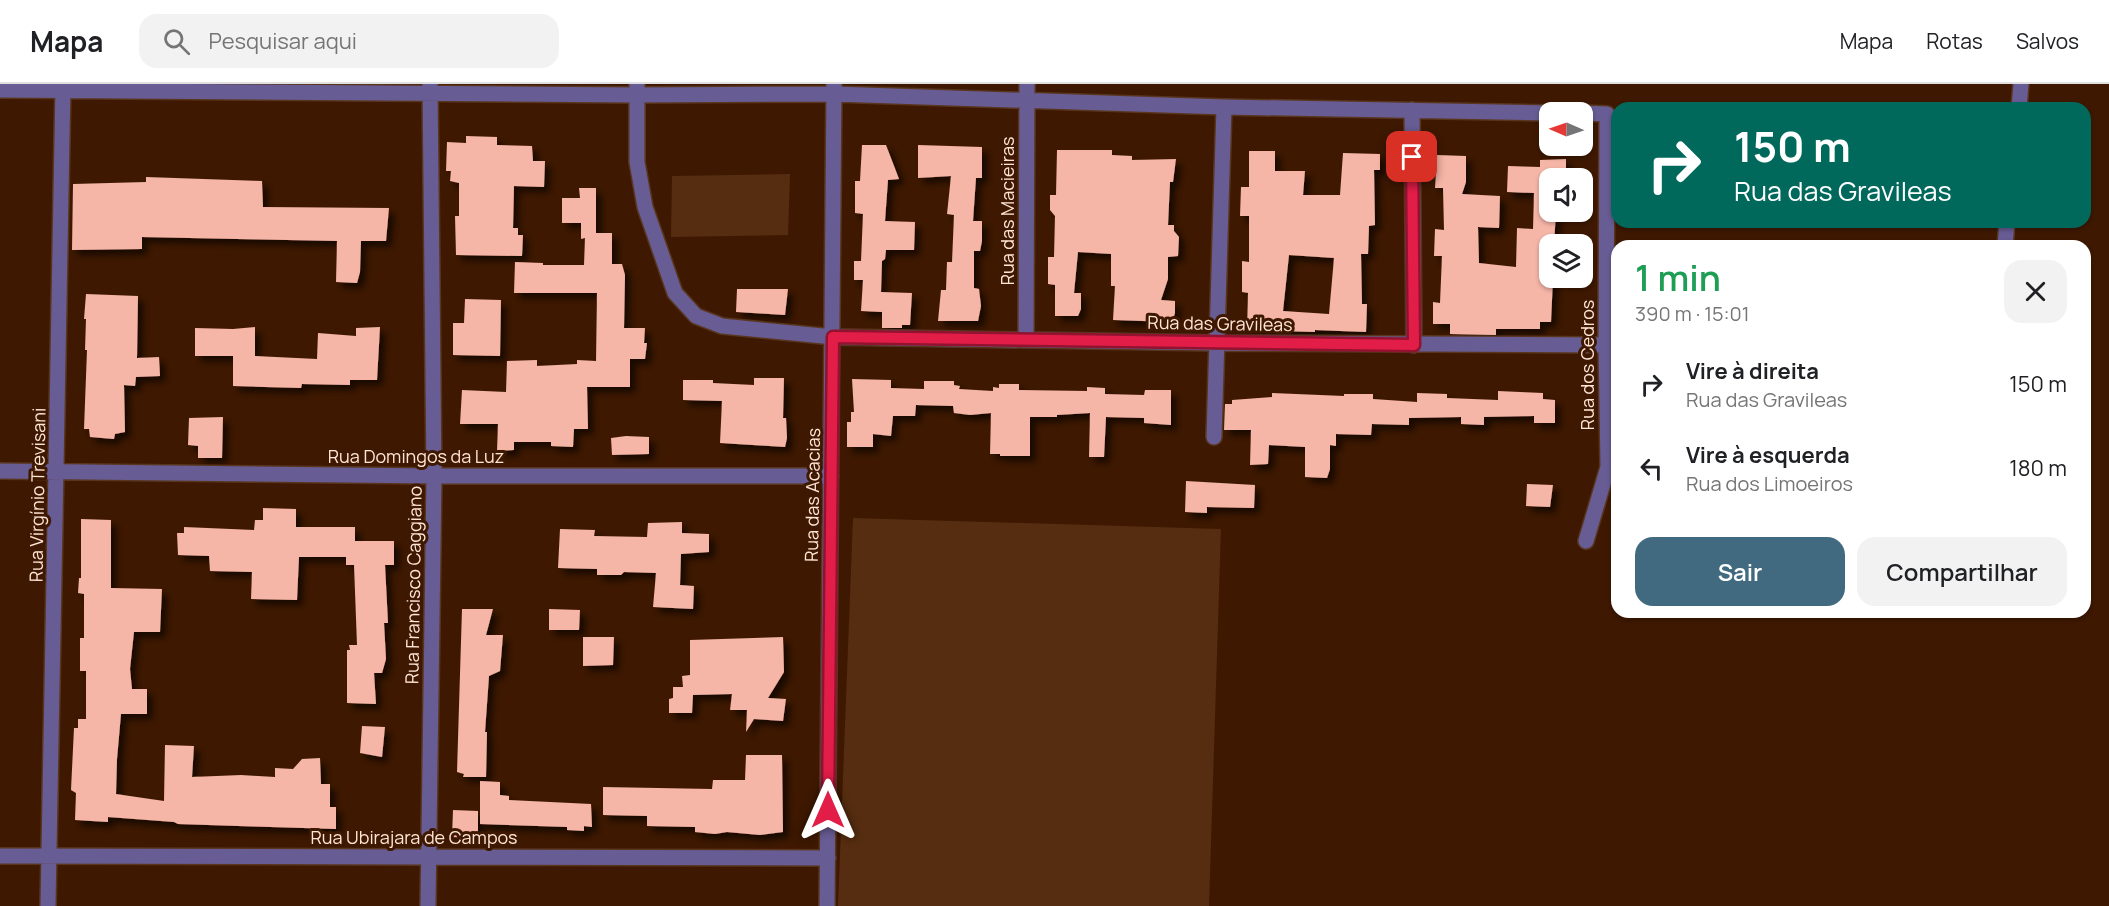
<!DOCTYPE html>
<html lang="pt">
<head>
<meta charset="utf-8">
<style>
	:root { --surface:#fff; --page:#f2f2f2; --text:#202124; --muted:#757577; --line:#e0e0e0; --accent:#416a80 }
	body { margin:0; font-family:Manrope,sans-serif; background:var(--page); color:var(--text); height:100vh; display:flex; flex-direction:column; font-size:22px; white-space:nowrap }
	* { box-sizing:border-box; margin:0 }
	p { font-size:20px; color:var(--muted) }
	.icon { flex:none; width:33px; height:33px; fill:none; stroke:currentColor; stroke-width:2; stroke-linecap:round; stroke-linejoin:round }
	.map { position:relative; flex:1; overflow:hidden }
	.side { position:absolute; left:1611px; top:156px; width:480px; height:378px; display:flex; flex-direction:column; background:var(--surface); border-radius:18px; box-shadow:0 2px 4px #0004 }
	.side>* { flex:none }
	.hud { position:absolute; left:1611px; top:18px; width:480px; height:126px; border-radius:18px; box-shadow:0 2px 4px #0004; background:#00695c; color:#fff; overflow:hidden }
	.needle { width:39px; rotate:272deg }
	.tools { position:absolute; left:1539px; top:18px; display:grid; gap:12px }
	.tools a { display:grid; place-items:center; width:54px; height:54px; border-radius:12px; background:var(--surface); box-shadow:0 2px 4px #0004; font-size:30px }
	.pin { position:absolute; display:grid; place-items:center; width:51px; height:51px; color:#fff; margin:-26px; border-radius:12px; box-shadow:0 3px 9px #0006 }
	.me { position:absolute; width:66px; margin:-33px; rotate:0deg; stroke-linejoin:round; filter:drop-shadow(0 0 4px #0008) }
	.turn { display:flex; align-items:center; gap:21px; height:126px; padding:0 24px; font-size:27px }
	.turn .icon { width:78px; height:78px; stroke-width:2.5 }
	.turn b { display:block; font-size:42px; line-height:51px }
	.round { display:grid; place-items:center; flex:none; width:63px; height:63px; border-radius:18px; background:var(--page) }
	.overview { display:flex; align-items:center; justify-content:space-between; height:102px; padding:0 24px }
	h1 { font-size:36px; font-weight:600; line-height:45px; color:#1e9e55 }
	.action { display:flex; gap:12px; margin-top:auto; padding:12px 24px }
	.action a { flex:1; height:69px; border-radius:18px; background:var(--accent); color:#fff; font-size:24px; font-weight:600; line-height:69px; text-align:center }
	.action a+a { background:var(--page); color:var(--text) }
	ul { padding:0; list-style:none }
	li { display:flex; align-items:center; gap:18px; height:84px; padding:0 24px }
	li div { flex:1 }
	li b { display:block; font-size:22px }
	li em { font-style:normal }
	header { display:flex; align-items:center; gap:36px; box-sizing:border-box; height:84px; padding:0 30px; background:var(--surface); border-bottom:2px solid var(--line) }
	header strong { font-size:28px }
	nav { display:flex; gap:33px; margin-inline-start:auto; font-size:21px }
	.search { width:420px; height:54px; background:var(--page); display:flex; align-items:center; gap:15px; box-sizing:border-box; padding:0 21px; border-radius:18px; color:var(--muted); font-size:22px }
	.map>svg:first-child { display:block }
	.green { fill:#562d10 }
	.building { fill:#f5b5a7; fill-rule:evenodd; filter:url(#shadow) }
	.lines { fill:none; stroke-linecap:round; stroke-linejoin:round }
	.street-casing { stroke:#59351e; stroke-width:18 }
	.street { stroke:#675c93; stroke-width:15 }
	.route-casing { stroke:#92132f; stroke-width:15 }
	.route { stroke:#e11d48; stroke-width:10 }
	.labels { text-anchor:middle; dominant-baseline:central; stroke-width:6; stroke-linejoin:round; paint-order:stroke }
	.street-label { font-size:18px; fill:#ffe5d5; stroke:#3e1800 }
</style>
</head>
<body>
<header>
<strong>Mapa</strong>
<div class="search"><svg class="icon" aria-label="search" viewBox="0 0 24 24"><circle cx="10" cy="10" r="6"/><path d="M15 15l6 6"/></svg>Pesquisar aqui</div>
<nav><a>Mapa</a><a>Rotas</a><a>Salvos</a></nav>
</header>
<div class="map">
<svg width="2109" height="822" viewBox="0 0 2109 822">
	<defs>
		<filter id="shadow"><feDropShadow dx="5.5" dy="5.5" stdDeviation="3" flood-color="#0009"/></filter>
	</defs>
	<rect width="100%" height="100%" fill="#3e1800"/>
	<path class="green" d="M790,90l-2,61 -117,2 1,-61z
		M853,434l368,11 -12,377h-371z"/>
	<path class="building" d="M466,52l31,1v8l35,1 1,15h12l-1,26 -30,-1 -1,42h5v7h5l-1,21 -66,-1 -1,-39h4v-33l-9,-2 1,-10h-5l1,-29 19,1z
		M862,61h24l13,34 -11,1 -3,41 30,1 -1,28h-28l-1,9 -3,2 -1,31 31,1 -2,32h-8v3h-20v-16l-21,-1 2,-31h-9v-19h7l2,-47 -8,-1v-32h5z
		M918,61l64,2v31h-6l-3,43h9v20l-2,10h-6v37l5,1 2,17 -3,15h-40l3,-31h5l1,-28h5l2,-47 -7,-1 4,-38 -33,2z
		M1057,66h55v5l20,1v4l44,-1 -3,23h-3l-2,43h6v6l5,6 -1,19 -10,1v22l-7,21 14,1v12l-3,9 -59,-2 2,-34h-4v-32l-33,-2 -4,41h7v16l-3,7h-23v-31l-7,-1v-27h6l1,-41 -5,-6v-15h6z
		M1249,67h26v20h30l-2,24h37l3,-42 37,1v16h-6l1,55 -6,1 -1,28h-7l1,50h5l-1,28 -51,-2v2l-68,-2 1,-37 -6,-1v-31l7,1v-46h-9l1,-29h8zM1289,171l45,3 -5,56 -46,-3z
		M1437,71l29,1v26l-4,12 38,2 -1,32 -21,-1 1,36 37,4 1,-39 16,1 1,-36 -27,-1 1,-26 32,1v-7l26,-1v19h-16v34h6l-2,32h-4v34h3l-2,44h-11v7h-44v6l-46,-1v-10h-17v-22l7,1 2,-47h-8l1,-27 9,1 -1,-42h-8z
		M146,93l116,4 1,26 126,1 -3,33h-25l-1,31 -3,11 -21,-1 1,-41 -195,-4v12l-70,1 1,-66 73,-2z
		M579,104h17v45h16v31h10l3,11 -1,53h21l-1,15h3l-2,16h-15v28h-43l1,42h-14l-1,18 -22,-1v-4h-37v8l-17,1 1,-27h-38l2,-34 44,2 1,-31 30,-1v6l40,-2v-4l19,1 1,-68h-83l1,-31 28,1v2h41l1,-27 -4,1v-16h-19v-25h18z
		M737,205h51l-3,26 -49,-3z
		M86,210l52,2 -1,62 22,-1 1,19 -24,1 -1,9 -11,-1 1,47 -10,2 -1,5 -24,-2 -1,-8h-5l3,-79h-2l1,-31h-2z
		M465,215l36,1 -1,56 -47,-1v-32h11z
		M255,243v29l62,3 1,-26 38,3v-8l24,-1 -3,53h-27v5l-48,-1 -1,4 -68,-2v-30h-38v-28l38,1z
		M754,294h30l-1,40h3l1,20 -2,9 -65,-4 2,-42 -39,-1v-20h30v3l41,2z
		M852,295l39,1v8l33,1v-8h30v4l6,1 -1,3 34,2v-4l6,1v-4h20v6l68,1v-4l18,1v6l39,1 1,-5h26v35l-27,-2v-5l-38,-1 -2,40h-15l1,-44 -33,2v2h-27v39h-30v-2h-10l1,-41 -21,2 -16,-2 -1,-7 -37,-1 -1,11h-22l-2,20 -18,-2v13h-26v-25h4v-10h3z
		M1498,307l45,2v6l12,1v23h-21v-7l-50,1v8l-23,-1v-7l-52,1v7l-37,-1 -1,11 -35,-1v12l-6,-1v24l-3,9 -22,-1v-30l-36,-2 -1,19 -18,1 1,-35h-27l1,-26h7v-4l40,-3v-4l72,3v-2h29v5l44,3v-9l30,1v4l51,2z
		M223,333l-1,41h-24v-12l-10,-1 1,-27z
		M626,352l23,1v17l-37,1 -1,-17z
		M1186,397l69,4 -1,23 -47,-1v6l-22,-1z
		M1527,400l26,1 -3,22 -24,-1z
		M263,424l33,1v18h59v14h39v24h-9l3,58h-4l2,36 -4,14h-8l2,31 -29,-1v-53h3l-1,-5h8l-3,-80h-8v-8h-47l-2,43 -46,-1 1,-27 -42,-1 -1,-15 -31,-1 -1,-22h7v-6l70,3 1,-10h8z
		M81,435l30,1v68l51,1 -2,43h-26l-4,37 2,20h15v25h-26l-4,45 -1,35 48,7 1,-56 29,1 -2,31 49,-2 34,2v-9l18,1 9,-10 18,-1 1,26h9v23h6v22l-158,-5 -4,-2 -66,-5v5l-33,-2 1,-27 -5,-3 3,-62h4v-9h8v-48h-6v-33h4v-44l-6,-1 1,-15h2z
		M682,438v11l27,1v18l-28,2 -1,31 14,1 -1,23 -40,-2 3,-34 -32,-1 -3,3h-24v-6l-39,-1 2,-39 35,1 -1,6 53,1 1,-14z
		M462,525h31l-7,26h17l-3,36 -11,5 -4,56h2l-1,45h-23l1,-3 -7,-2z
		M549,525l31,1 -1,20h-30z
		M583,553h31l-1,28 -30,1z
		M783,553l1,35 -16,26 18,1 -3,22 -29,-2 -8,13 1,-22h-17l2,-16 -39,1 -1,18h-23v-14l4,-1v-11h10l-1,-11 8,-1v-35z
		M362,642l23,1 -3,30 -22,-4z
		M746,671h36l1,77 -23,3 -33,-3 -12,2 -20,-2v-5l-48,-1v-10l-44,-1v-28l109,2 1,-9h32z
		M480,697l20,1v13l9,1v4l82,4 1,23 -8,-1v5l-17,-1v-3l-87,-3z
		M453,726l25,1v27l-26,-1z"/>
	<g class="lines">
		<g class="street-casing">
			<path id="street" d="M637,0v78l8,45 30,86 21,23 26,10 111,11 384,6 389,2
				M0,6l636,5 198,-1 390,13 326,6
				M2019,24l2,-24
				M1412,26l2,235
				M1582,29l25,1 -1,231 2,122 -22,74
				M2005,162l2,-24
				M1026,254l1,-254
				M1214,353l10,-330
				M0,387l434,5h397
				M0,772l828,2
				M48,822l15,-822
				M428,822l6,-430 -4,-392
				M827,822l7,-822"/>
		</g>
		<use href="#street" class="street"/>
	</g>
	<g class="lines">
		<g class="route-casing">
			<path id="route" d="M828,726l5,-473 581,8 -2,-188"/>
		</g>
		<use href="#route" class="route"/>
	</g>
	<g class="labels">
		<g class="street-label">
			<text transform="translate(1007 127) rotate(-90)">Rua das Macieiras</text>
			<text transform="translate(1220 239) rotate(1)">Rua das Gravileas</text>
			<text transform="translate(1587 281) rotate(-90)">Rua dos Cedros</text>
			<text x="416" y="372">Rua Domingos da Luz</text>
			<text transform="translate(37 411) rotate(-89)">Rua Virgínio Trevisani</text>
			<text transform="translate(812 411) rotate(-89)">Rua das Acacias</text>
			<text transform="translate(413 501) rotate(-89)">Rua Francisco Caggiano</text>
			<text x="414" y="753">Rua Ubirajara de Campos</text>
		</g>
	</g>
</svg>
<div class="tools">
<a><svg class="needle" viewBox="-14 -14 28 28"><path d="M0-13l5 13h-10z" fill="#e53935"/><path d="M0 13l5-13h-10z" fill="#757577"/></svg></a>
<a><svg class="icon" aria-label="sound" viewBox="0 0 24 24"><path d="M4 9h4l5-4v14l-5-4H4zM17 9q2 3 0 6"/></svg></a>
<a><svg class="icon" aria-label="layers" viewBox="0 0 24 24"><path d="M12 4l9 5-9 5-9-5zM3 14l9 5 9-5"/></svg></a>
</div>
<div class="pin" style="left:1412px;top:73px;background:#d93025"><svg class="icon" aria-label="arrive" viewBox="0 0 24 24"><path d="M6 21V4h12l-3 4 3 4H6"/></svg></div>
<svg class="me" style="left:828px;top:726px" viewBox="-20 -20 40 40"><path d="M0-17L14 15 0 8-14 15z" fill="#e11d48" stroke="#fff" stroke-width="4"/></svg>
<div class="hud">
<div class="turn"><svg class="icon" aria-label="right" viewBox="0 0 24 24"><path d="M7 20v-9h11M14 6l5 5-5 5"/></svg><div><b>150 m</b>Rua das Gravileas</div></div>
</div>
<section class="side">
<div class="overview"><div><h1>1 min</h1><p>390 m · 15:01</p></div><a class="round"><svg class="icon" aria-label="close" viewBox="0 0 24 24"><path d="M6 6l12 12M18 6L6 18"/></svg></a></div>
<ul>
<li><svg class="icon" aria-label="right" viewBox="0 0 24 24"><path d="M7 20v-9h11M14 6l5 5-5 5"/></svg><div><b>Vire à direita</b><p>Rua das Gravileas</p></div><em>150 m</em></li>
<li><svg class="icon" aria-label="left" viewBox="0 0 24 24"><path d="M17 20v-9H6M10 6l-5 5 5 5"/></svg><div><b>Vire à esquerda</b><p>Rua dos Limoeiros</p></div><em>180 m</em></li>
</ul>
<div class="action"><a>Sair</a><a>Compartilhar</a></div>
</section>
</div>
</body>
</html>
